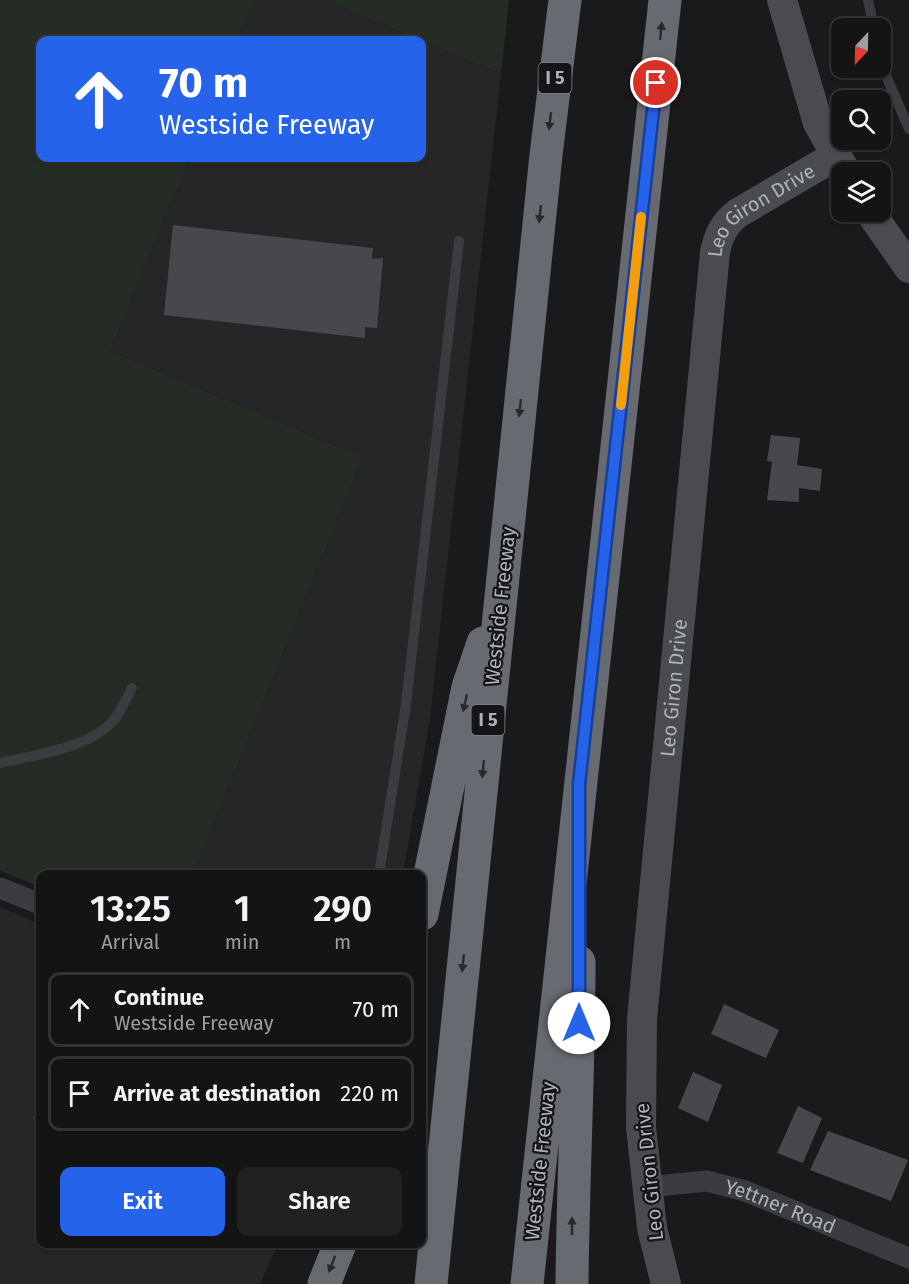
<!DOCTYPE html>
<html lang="en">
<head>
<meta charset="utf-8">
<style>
	:root { --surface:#141415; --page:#212122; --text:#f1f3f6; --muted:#9d9ea0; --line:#333334; --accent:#2563eb }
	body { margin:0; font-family:"Fira Sans",sans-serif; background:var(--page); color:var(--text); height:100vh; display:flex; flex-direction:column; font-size:22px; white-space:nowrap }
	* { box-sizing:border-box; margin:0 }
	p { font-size:20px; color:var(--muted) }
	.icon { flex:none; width:33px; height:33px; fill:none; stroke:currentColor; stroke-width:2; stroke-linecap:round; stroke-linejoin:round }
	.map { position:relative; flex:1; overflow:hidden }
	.drawer { position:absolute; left:36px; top:870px; width:390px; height:378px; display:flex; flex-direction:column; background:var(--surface); border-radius:12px; box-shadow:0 2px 4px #0004,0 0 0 2px var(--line) }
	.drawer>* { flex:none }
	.guide { position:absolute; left:36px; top:36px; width:390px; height:126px; border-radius:12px; box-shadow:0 2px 4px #0004,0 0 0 2px var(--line); background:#2563eb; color:#fff; overflow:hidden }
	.needle { width:39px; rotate:202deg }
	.tools { position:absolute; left:831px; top:18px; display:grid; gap:12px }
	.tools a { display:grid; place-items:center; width:60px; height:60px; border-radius:12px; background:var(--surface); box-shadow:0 2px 4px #0004,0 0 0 2px var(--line); font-size:30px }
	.pin { position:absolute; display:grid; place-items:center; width:51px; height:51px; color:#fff; margin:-26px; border:3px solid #fff; border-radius:50%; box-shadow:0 2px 6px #0007 }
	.me { position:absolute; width:66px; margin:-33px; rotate:0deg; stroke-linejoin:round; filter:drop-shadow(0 0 4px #0008) }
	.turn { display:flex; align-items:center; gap:21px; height:126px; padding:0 24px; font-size:27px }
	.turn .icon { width:78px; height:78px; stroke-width:2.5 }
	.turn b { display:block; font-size:42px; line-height:51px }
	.eta { display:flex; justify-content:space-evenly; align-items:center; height:102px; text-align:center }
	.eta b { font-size:36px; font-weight:600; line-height:42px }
	.button { display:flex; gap:12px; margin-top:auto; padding:12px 24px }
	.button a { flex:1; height:69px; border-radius:12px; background:var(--accent); color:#fff; font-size:24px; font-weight:600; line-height:69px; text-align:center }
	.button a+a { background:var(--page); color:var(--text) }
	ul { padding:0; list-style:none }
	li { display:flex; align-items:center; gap:18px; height:75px; margin:0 12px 9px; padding:0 12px; border:3px solid var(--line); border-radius:12px }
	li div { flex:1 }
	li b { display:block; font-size:22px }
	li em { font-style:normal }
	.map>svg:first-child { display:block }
	.built { fill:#262629 }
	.green { fill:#242c25 }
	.building { fill:#47484c }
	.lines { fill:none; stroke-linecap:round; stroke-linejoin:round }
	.lane { stroke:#3b3c40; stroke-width:10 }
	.street { stroke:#3b3c40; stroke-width:21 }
	.secondary { stroke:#494b50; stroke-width:30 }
	.highway { stroke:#676a71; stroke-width:33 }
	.oneway { fill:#2a2a2e }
	.route-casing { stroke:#184099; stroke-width:15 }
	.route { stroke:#2563eb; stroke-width:10 }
	.slow { stroke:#f59e0b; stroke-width:10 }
	.labels { text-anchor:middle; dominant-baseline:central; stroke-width:4.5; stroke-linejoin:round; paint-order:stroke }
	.shield { fill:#151517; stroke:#7f8389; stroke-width:1.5 }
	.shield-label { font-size:18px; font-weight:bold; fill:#adb2ba }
	.street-label { font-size:20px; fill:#adb2ba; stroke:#151517 }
</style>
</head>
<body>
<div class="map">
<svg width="909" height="1284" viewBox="0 0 909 1284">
	<rect width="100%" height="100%" fill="#1a1a1c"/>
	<path class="built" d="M254,0h70l96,40h-182z
		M422,41l79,33 -71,645 -27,155h-210l170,-417 -253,-106 80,-193h232z
		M0,907l40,17v320h238l-18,40h-260z"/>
	<path class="green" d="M0,0h254l-16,40h-198v118h150l-80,193 253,106 -170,417h-153v13l-40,-16z
		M324,0h185l-8,74z"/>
	<path class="building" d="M173,225l200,23 -1,11 11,-1 -6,70 -12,-1v11l-201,-23z
		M771,435l29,3 -3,27 25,4 -2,22 -21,-3v14l-32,-2 5,-38 -5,-1z
		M724,1004l55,26 -13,28 -55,-24z
		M693,1072l29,13 -14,37 -30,-14z
		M798,1106l24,12 -19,45 -26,-10z
		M828,1131l80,29 -17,41 -81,-31z"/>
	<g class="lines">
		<path class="lane" d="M868,0l6,28
			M880,56l4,15 25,58
			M0,763c35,-8 89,-15 113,-42 8,-9 13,-22 19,-33
			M379,874l27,-170 53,-463
			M38,1118l2,1"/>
		<g class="street">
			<path d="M0,888l40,16"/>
			<path id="s1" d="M647,1187l60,-6 38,10 164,67"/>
		</g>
		<g class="secondary">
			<path d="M782,0l36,123 28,49"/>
			<path d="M870,212l39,56"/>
			<path id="s2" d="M666,1284l-14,-56 -11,-101 1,-108 73,-767c4,-18 9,-28 23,-39l99,-58"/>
		</g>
		<path class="highway" d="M422,914l46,-227 15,-44
			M324,1284l16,-40
			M431,1284l115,-1129 19,-155
			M527,1284l138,-1284
			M572,1284c1,-107 7,-215 7,-322"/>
	</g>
	<defs><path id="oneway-solid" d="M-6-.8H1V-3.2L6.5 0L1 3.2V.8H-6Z" transform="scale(1.5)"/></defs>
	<g class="oneway">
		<use href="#oneway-solid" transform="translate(661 31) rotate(-84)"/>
		<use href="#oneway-solid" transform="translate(550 121) rotate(97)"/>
		<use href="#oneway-solid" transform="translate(540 214) rotate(96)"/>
		<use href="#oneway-solid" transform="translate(520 408) rotate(96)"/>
		<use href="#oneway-solid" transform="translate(465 703) rotate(102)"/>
		<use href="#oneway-solid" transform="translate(483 769) rotate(96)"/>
		<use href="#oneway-solid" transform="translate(463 963) rotate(96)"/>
		<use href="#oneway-solid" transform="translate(572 1226) rotate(-90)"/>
		<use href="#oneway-solid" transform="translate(332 1264) rotate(111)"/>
	</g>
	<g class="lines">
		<g class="route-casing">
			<path id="route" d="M579,1023v-239l77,-701"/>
		</g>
		<use href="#route" class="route"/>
		<path class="slow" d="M621,405l20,-188"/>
	</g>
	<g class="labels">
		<g class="shield">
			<rect x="538.5" y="63" width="33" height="30" rx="4.5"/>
			<rect x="471.5" y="705" width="33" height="30" rx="4.5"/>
		</g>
		<g class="shield-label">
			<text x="555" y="78">I 5</text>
			<text x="488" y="720">I 5</text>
		</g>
		<g class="street-label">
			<text stroke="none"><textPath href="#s2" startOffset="1102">Leo Giron Drive</textPath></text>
			<text transform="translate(500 606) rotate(-84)">Westside Freeway</text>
			<text stroke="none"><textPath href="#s2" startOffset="600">Leo Giron Drive</textPath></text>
			<text transform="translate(540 1161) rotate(-84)">Westside Freeway</text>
			<text transform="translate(649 1172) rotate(-96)">Leo Giron Drive</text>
			<text stroke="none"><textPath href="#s1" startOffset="138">Yettner Road</textPath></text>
		</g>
	</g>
</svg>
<div class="tools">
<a><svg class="needle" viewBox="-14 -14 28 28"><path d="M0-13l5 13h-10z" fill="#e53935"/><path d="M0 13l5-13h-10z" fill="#9d9ea0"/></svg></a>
<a><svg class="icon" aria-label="search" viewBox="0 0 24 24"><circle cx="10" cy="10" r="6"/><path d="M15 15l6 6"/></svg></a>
<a><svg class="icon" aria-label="layers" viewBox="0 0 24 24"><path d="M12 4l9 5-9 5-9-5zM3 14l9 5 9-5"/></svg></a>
</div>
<div class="pin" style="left:656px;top:83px;background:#d93025"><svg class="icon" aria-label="arrive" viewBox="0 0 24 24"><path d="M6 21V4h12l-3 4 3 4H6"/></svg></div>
<svg class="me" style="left:579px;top:1023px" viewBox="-20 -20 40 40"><circle r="19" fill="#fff"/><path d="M0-13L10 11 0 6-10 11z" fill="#2563eb"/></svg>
<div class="guide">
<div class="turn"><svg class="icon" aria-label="ahead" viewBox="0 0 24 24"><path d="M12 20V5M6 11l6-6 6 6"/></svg><div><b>70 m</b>Westside Freeway</div></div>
</div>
<section class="drawer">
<div class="eta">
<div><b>13:25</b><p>Arrival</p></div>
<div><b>1</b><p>min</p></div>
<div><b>290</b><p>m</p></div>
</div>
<ul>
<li><svg class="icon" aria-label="ahead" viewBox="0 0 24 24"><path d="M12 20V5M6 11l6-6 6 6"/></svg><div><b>Continue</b><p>Westside Freeway</p></div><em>70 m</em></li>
<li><svg class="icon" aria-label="arrive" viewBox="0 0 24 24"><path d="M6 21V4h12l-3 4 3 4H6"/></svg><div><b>Arrive at destination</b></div><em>220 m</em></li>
</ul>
<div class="button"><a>Exit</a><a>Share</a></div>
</section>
</div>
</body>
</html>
